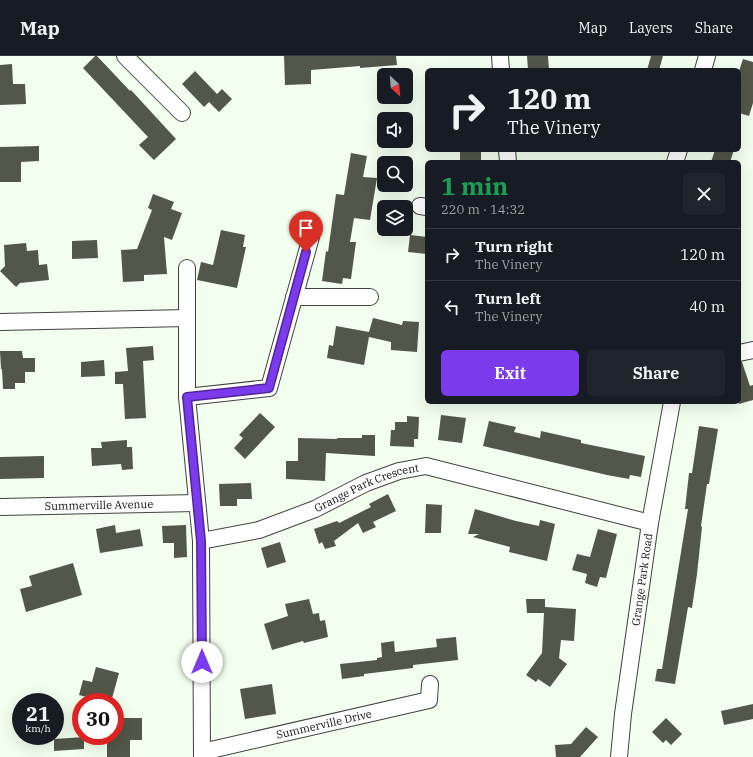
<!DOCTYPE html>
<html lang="en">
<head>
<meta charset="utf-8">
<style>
	:root { --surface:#171b24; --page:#20242c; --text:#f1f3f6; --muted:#9ea1a6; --line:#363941; --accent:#7c3aed }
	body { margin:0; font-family:"IBM Plex Serif",serif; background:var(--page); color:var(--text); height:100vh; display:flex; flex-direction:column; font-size:15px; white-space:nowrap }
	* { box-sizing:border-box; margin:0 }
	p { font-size:13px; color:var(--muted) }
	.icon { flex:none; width:22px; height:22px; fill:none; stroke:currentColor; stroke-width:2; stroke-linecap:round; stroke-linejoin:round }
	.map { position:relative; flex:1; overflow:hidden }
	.panel { position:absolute; left:425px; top:104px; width:316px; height:244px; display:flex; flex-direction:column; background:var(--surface); border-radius:6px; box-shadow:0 4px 16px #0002 }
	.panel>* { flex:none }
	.hud { position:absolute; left:425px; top:12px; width:316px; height:84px; border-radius:6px; box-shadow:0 4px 16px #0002; background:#171b24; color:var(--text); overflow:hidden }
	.needle { width:26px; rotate:154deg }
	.buttons { position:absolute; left:377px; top:12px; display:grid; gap:8px }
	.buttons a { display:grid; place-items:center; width:36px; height:36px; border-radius:6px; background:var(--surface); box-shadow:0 4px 16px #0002; font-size:20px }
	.speed { position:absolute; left:12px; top:637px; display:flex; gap:8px; font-size:20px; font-weight:700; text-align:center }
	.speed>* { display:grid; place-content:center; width:52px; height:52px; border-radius:50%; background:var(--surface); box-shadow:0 4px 16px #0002; line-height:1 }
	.speed small { font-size:10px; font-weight:400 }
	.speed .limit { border:6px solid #d22; background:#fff; color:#111 }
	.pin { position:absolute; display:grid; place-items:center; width:34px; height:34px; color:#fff; margin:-41px -17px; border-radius:50% 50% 50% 0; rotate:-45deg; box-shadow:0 0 4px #0007 }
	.pin .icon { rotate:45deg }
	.me { position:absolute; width:44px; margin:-22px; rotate:0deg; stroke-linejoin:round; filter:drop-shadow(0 0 3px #0008) }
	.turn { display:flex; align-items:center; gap:14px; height:84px; padding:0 16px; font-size:18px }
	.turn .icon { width:52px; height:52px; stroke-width:2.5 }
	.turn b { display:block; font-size:28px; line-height:34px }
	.round { display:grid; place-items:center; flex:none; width:42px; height:42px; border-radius:6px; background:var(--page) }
	.summary { display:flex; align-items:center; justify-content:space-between; height:68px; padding:0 16px }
	h1 { font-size:24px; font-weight:700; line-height:30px; color:#1e9e55 }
	.primary-button { display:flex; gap:8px; margin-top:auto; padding:8px 16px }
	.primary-button a { flex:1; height:46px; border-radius:6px; background:var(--accent); color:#fff; font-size:16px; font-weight:700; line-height:46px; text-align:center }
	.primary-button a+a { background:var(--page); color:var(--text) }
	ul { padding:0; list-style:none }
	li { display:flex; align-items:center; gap:12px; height:52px; padding:0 16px; border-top:1px solid var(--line) }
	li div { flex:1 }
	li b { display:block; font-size:15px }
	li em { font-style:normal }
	header { display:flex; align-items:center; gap:24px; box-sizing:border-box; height:56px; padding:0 20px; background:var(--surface); border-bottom:1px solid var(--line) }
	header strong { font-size:19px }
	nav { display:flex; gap:22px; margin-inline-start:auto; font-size:14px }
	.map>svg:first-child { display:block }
	.building { fill:#525749 }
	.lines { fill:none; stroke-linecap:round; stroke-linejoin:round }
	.street-casing { stroke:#414141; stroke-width:18 }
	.street { stroke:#fff; stroke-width:16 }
	.route-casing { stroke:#51269a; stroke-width:10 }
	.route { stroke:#7c3aed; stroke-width:7 }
	.labels { text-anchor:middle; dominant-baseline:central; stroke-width:4; stroke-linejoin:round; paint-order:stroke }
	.street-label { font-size:11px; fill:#0e0e0e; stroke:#fff }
</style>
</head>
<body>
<header>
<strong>Map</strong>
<nav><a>Map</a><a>Layers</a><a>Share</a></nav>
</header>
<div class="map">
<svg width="753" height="701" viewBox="0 0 753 701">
	<rect width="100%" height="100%" fill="#f2ffee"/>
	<path class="building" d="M95,0h2l33,35 1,-1 45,49 -22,21 -15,-15 9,-8 -65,-69z
		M284,0h112l1,9 -37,3v-2l-49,4v14l-26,1z
		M527,0h21l1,14h-21z
		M651,0h12l-4,14h-12z
		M743,3l10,3v41l-4,13 -10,-3v-42z
		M12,8l1,20h12l1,20 -26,1v-40z
		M195,15l22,23 5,-5 10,10 -13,13 -10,-10 2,-2 -7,7 -22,-23z
		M39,90v15l-18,1v20h-21v-35z
		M460,94h21v12h-21z
		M715,94h19l-4,12h-19z
		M351,97l16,3 -4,21 14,1 -7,42 -16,-2 -4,24h6l-5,37 -8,-1 -1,6 -20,-3 4,-30 2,1 8,-58 8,1z
		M153,138l21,8 -3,7 11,4 -10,27 -8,-3 3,37 -23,1v6l-21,1 -2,-32 16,-1 15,-39 -4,-2z
		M221,174l24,5 -2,12h3l-9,41 -40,-8 4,-18 12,3z
		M410,179l17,2v17l-19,-2z
		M97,184l1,18 -26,1v-18z
		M26,187l1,8 11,-1 1,15 8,-1 2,16 -29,3 -4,4 -16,-16 5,-5 -1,-21z
		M373,262l29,7 1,-4 16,1 -2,30 -26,-2v-8l-22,-5 -5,28 -37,-7 2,-13 4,1 3,-20 33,6z
		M153,290l1,14 -11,1 3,57 -21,1 -2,-35h-8v-12l13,-1 -2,-23z
		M0,295h22l1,7h12v14h-10v11h-10v6h-12l-1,-20h-1z
		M104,304l1,16 -24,1v-15z
		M739,306h3l8,24 3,-1v15l-14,4z
		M260,357l15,14 -30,32 -11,-11 9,-10 -4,-3z
		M441,359l25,3 -4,25 -24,-3z
		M407,360l12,1 -1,22h-4v8l-24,-1 1,-16h4v-8h12z
		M489,365l27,6 -2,5 26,6 1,-7 40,9v3l64,13 -4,21 -11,-2 -1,4 -22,-4 -124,-29z
		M699,370l19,3 -9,55h-2l-6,42 1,1 -5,47 -5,34 -4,-1 -13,77 -20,-3 2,-12h5l26,-160h-3l4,-36h3z
		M362,379h13v21l-49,-3 -1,28 -39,-2v-18h12v-23l39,1v-1h25z
		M127,384v7h5l1,22 -11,1 -1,-6 -29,2 -1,-18h11l-1,-6z
		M44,400v22l-44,1v-22z
		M251,427l1,16h-15v7h-17l-1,-22z
		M388,438l8,17 -23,11 3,5 -13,6 -5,-10 -24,18 2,5 -11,3 -3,-7 -3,2 -5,-15 23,-8 2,2 32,-16 -2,-3z
		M426,448l16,1 -1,28h-16z
		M475,453l41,12 23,5 1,-6 15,4 -8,37 -38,-9 1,-5 -37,-10 6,-3h-11z
		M115,469l1,8 24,-4 3,17 -43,7 -4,-24z
		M186,469l1,32 -13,1v-15h-11l-1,-17z
		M598,473l19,5 -11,44 -6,-1 -3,10 -12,-4 2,-9 -15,-4 5,-16 13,3z
		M280,486l6,20 -19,6 -6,-20z
		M73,507l9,32 -56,17 -6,-23 12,-3 -3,-10z
		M309,543l4,15 6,-1 1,8 5,-1 3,17 -24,6 -1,-2 -31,9 -8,-26 24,-8 -3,-12z
		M526,543h19v8l31,2 -2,32 -13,-1 -2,18 8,6 -17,23 -12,-8 -2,3 -10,-7 16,-22 2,-40h-17z
		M456,581l2,23 -45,5v3l-49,6v2l-22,3 -2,-15 37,-4v-2l5,-1 -1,-14 13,-2 1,11 42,-5 -1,-8z
		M96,611l23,6 -8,29h-6l-26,-7 4,-15 9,2z
		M272,628l4,30 -31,5 -5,-30z
		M753,648v15l-29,6 -3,-14z
		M115,662h27v22h-12v17h-23v-21h8z
		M666,662l16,16 -11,11 -5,-5 -3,3 -11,-11z
		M586,671l12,10 -18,20h-24l-1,-12 16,-1z
		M84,681v12l-30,2v-12z"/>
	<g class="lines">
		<g class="street-casing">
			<g id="street">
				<path d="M125,0l57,57"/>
				<path d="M500,0l1,14"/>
				<path d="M703,14l4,-14"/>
				<path d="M507,94l1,12"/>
				<path d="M675,106l4,-12"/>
				<path d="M420,150l7,1"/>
				<path d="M294,241h76"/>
				<path d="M187,262v-50"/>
				<path d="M0,266l187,-4v79l14,144 1,216"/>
				<path d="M739,297l14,-3"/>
				<path d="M187,341l82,-9 42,-151"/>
				<path id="s1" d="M0,451l197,-4"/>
				<path id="s2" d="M201,485l58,-11 56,-21 51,-26 33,-12 27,-5 224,57"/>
				<path id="s3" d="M202,696l227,-52 1,-16"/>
				<path id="s4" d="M619,701l4,-43 27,-191 22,-121"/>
			</g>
		</g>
		<use href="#street" class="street"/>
	</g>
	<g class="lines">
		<g class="route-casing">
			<path id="route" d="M202,606l-1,-121 -14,-144 82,-9 37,-136"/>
		</g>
		<use href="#route" class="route"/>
	</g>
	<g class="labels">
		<g class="street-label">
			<text stroke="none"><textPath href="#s2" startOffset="175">Grange Park Crescent</textPath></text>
			<text stroke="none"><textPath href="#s1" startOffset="99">Summerville Avenue</textPath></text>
			<text stroke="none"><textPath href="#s4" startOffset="179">Grange Park Road</textPath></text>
			<text stroke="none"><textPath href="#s3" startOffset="125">Summerville Drive</textPath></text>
		</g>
	</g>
</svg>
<div class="buttons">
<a><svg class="needle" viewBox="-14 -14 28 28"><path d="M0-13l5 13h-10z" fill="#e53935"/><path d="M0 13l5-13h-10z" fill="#9ea1a6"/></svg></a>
<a><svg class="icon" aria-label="sound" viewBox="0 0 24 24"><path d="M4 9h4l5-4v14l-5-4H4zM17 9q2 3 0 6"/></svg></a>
<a><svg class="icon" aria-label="search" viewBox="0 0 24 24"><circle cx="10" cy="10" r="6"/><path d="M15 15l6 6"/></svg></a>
<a><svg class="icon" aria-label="layers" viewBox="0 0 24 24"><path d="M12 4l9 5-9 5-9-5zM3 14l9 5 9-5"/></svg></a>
</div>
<div class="speed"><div>21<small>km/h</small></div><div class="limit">30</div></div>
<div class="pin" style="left:306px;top:196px;background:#d93025"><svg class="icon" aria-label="arrive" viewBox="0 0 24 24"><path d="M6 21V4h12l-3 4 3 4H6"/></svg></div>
<svg class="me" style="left:202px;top:606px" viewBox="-20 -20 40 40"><circle r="19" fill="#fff"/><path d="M0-13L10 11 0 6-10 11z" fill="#7c3aed"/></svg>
<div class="hud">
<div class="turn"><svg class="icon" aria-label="right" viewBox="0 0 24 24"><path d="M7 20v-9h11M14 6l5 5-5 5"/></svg><div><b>120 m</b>The Vinery</div></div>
</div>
<section class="panel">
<div class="summary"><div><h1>1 min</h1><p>220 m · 14:32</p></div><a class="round"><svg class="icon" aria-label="close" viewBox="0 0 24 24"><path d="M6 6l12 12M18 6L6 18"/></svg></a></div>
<ul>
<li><svg class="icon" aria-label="right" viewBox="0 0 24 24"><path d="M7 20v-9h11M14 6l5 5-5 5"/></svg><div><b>Turn right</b><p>The Vinery</p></div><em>120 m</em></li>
<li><svg class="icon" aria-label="left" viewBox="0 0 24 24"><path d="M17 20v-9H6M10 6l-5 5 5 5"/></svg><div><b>Turn left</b><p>The Vinery</p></div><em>40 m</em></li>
</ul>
<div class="primary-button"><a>Exit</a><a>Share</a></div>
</section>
</div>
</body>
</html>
